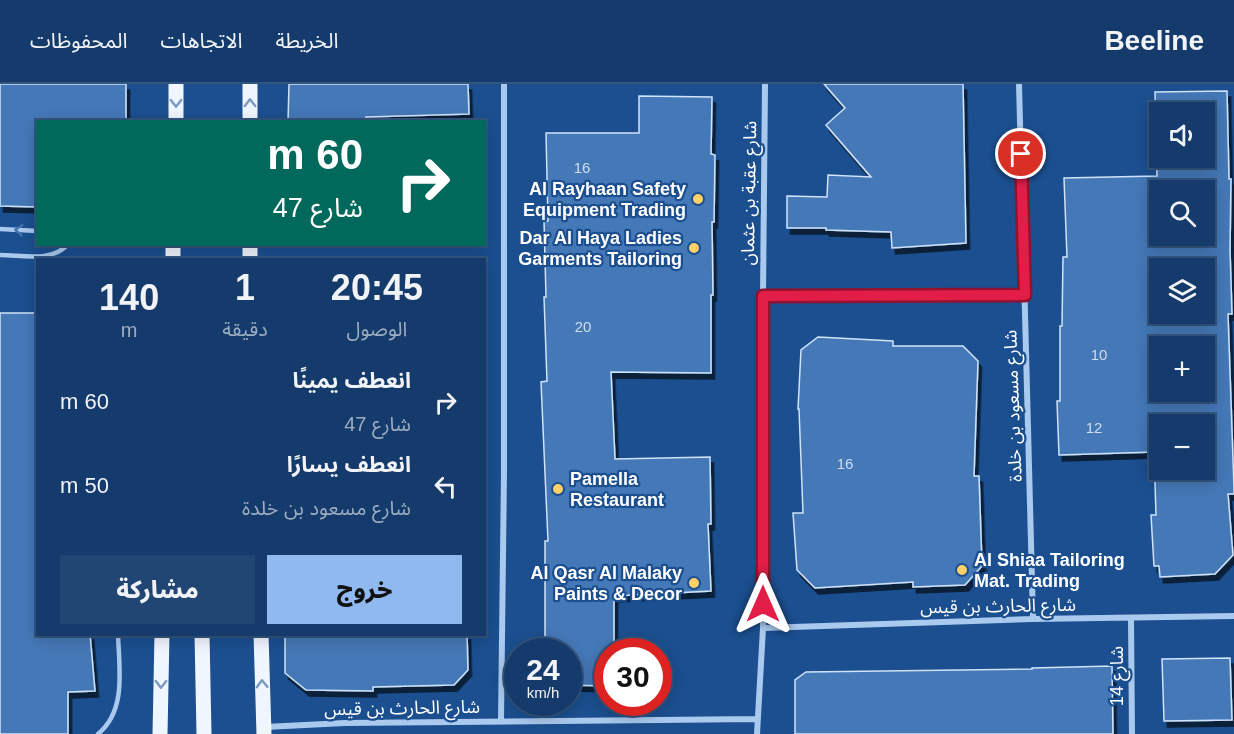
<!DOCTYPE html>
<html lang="ar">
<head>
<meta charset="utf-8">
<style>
	:root { --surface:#143b6b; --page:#214673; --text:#f1f3f6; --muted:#9dadc1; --line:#33557e; --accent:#90b9f0 }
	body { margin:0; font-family:Helvetica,"Noto Sans Arabic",sans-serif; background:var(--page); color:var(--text); direction:rtl; height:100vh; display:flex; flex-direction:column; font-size:22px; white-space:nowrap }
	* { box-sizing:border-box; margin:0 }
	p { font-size:20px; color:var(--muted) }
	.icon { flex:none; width:33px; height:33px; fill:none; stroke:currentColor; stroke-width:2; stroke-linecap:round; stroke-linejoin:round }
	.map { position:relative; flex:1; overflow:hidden; direction:ltr }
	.drawer { position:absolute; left:36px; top:174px; width:450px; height:378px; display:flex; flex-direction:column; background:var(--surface); border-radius:0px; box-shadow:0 3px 15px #0003,0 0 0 2px var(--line); direction:rtl }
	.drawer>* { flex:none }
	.hud { position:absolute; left:36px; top:36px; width:450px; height:126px; border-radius:0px; box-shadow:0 3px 15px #0003,0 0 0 2px var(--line); direction:rtl; background:#00695c; color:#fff; overflow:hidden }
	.fabs { position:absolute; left:1149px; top:18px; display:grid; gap:12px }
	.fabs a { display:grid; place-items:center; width:66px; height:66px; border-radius:0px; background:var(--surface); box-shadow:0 3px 15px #0003,0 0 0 2px var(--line); font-size:30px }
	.speed { position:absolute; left:504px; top:554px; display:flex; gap:12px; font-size:30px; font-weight:700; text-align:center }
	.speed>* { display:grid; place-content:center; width:78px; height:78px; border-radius:50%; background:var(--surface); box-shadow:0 3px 15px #0003,0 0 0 2px var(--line); line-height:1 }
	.speed small { font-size:15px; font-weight:400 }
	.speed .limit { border:9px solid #d22; background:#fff; color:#111 }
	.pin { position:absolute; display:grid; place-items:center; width:51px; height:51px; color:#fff; margin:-26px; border:3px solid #fff; border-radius:50%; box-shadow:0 2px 6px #0007 }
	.me { position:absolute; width:66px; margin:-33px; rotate:0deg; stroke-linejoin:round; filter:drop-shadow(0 0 4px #0008) }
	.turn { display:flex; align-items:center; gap:21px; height:126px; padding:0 24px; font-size:27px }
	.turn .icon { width:78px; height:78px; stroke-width:2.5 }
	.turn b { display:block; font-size:42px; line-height:51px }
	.eta { display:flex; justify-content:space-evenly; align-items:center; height:102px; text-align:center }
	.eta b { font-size:36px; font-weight:800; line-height:42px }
	.cta { display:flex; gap:12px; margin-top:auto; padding:12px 24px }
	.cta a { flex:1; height:69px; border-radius:0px; background:var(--accent); color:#111; font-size:24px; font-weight:800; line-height:69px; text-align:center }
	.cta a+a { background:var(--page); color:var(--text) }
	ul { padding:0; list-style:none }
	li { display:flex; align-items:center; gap:18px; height:84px; padding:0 24px }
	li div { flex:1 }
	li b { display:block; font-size:22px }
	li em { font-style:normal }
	header { display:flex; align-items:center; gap:36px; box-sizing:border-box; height:84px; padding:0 30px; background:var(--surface); border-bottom:2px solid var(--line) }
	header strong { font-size:28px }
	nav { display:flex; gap:33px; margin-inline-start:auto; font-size:21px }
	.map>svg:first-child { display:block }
	.building { fill:#4478b7; stroke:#cfe3fa; stroke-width:1.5; fill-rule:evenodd; filter:url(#shadow) }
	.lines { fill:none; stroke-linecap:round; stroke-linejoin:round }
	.lane { stroke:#a9c9ee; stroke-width:4.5 }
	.street { stroke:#a9c9ee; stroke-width:6 }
	.primary { stroke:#f0f6ff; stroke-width:15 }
	.oneway { stroke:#7b9ac1 }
	.oneway2 { stroke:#4674ac }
	.route-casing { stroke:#92132f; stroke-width:15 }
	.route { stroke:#e11d48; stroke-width:10 }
	.poi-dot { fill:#ffd166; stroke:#1b4f8f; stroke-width:2 }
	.labels { text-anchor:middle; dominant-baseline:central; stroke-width:4.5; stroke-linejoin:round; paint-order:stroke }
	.number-label { font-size:15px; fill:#d0dded }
	.poi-label { font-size:18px; font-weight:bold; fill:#fff; stroke:#1b4f8f; text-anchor:end }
	.street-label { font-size:18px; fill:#fff; stroke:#1b4f8f }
</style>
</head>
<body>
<header>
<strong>Beeline</strong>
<nav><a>الخريطة</a><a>الاتجاهات</a><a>المحفوظات</a></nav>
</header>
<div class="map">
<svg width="1234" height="650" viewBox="0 0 1234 650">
	<defs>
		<filter id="shadow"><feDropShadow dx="3.5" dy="6" stdDeviation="0" flood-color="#0009"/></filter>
	</defs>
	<rect width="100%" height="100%" fill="#1b4f8f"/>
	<path class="building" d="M0,0h126v38h-88v85l-38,-1z
		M289,0h179l1,30 -103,3v5h-78z
		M824,0h139l3,159 -74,5 -1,-16 -65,-2v-2h-39v-32l40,1 1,-22 43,2 -45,-52 19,-17z
		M1227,7l2,88h2l-1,71 2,64h-4l6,174v6h-6l5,61 -18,19 -55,3 -1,-11h-5l-3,-51h5l-2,-63 -95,3 -2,-54h3v-75h2l1,-69h4l-3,-79 93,-2 -2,-84zM1160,28h44v46h-44zM1160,106h44v46h-44zM1160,184h44v46h-44zM1160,262h44v46h-44zM1160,340h44v46h-44z
		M639,12l73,1 -1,57 4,1 -1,67h-2l1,73h-2v78l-100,-1 4,87 95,-2 1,67h-3l3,67 -97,5v55h-6v35l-40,-1v-34h-23v-110h3l-7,-159 6,-1 -3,-84h2l-2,-76h4l-2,-88h93z
		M0,229h38v321h52l5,57 -27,1v42h-68z
		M818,253l75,4v5h70l15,15 -4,115h5l3,90 -17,19 -52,2v-5l-98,6 -18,-18 -4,-57h10l-4,-104h-1l3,-59z
		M285,550h182l1,36 -14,15 -81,2v4l-67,-1 -21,-17z
		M1230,574l2,62 -68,1 -2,-62z
		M1112,582l1,68h-318v-54l11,-8 226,-3v-1z"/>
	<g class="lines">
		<path class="lane" d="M0,145l38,2
			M0,171c22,0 52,8 68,-11
			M98,650c29,-24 21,-66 20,-100"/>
		<path class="street" d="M1019,0l14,535
			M763,212l262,-1
			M1131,535l1,115
			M763,544l270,-9 201,-3
			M501,637l3,-250v-387
			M265,643l80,-4 412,-4
			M757,650l6,-106v-332l2,-212"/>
		<path class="primary" d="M176,38v-38
			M250,38v-38
			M173,176v-16
			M250,176v-16
			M202,550l2,100
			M261,550l3,100
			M160,650l2,-100"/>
	</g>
	<defs><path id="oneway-chevron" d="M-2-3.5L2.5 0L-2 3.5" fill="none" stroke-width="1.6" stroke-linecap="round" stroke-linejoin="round" transform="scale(1.5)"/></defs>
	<g class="oneway">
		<use href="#oneway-chevron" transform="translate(176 19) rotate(90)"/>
		<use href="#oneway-chevron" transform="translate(250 19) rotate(-90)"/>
		<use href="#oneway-chevron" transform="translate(161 600) rotate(91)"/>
		<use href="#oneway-chevron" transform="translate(262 600) rotate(-92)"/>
	</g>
	<use class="oneway2" href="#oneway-chevron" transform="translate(19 146) rotate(-176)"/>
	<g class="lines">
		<g class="route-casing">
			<path id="route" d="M763,520v-308l262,-1 -4,-141"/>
		</g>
		<use href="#route" class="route"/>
	</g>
	<g class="poi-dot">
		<circle cx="698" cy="115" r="6"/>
		<circle cx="694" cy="164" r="6"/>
		<circle cx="558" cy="405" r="6"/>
		<circle cx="962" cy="486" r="6"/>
		<circle cx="694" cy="499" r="6"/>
	</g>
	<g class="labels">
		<g class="number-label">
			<text x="582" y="83">16</text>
			<text x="583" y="242">20</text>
			<text x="1099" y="270">10</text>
			<text x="1094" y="343">12</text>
			<text x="845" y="379">16</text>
		</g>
		<g class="poi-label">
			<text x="686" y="105">Al Rayhaan Safety<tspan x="686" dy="21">Equipment Trading</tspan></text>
			<text x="682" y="154">Dar Al Haya Ladies<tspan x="682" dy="21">Garments Tailoring</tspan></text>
			<text x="570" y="395" text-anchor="start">Pamella<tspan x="570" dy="21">Restaurant</tspan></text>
			<text x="974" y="476" text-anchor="start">Al Shiaa Tailoring<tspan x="974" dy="21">Mat. Trading</tspan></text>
			<text x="682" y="489">Al Qasr Al Malaky<tspan x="682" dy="21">Paints &amp; Decor</tspan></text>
		</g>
		<g class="street-label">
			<text transform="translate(749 109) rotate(-89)">شارع عقبة بن عثمان</text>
			<text transform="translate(1013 322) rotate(-92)">شارع مسعود بن خلدة</text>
			<text transform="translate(998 522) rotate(-1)">شارع الحارث بن قيس</text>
			<text transform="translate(1117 592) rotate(-90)">شارع 14</text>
			<text transform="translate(402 624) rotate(-1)">شارع الحارث بن قيس</text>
		</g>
	</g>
</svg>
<div class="fabs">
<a><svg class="icon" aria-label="sound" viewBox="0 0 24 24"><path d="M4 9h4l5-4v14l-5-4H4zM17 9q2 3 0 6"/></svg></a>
<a><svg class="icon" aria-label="search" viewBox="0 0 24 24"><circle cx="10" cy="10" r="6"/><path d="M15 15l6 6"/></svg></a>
<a><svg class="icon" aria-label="layers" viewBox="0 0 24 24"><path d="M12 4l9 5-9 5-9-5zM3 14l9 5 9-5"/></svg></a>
<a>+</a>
<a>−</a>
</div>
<div class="speed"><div>24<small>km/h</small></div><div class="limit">30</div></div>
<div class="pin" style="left:1021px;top:70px;background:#d93025"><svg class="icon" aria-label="arrive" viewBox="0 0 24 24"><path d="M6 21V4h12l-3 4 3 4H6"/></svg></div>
<svg class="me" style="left:763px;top:520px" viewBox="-20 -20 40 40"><path d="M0-17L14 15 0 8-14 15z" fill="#e11d48" stroke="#fff" stroke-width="4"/></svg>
<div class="hud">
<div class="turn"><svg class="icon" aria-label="right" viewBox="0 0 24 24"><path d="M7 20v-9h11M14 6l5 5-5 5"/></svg><div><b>60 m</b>شارع 47</div></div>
</div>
<section class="drawer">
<div class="eta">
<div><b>20:45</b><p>الوصول</p></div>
<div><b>1</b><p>دقيقة</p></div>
<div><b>140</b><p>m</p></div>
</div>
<ul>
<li><svg class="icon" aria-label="right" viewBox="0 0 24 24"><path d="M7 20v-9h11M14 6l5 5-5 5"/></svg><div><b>انعطف يمينًا</b><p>شارع 47</p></div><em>60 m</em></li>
<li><svg class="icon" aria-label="left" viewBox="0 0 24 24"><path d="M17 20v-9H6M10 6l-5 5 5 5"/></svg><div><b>انعطف يسارًا</b><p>شارع مسعود بن خلدة</p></div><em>50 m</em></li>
</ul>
<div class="cta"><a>خروج</a><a>مشاركة</a></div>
</section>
</div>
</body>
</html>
